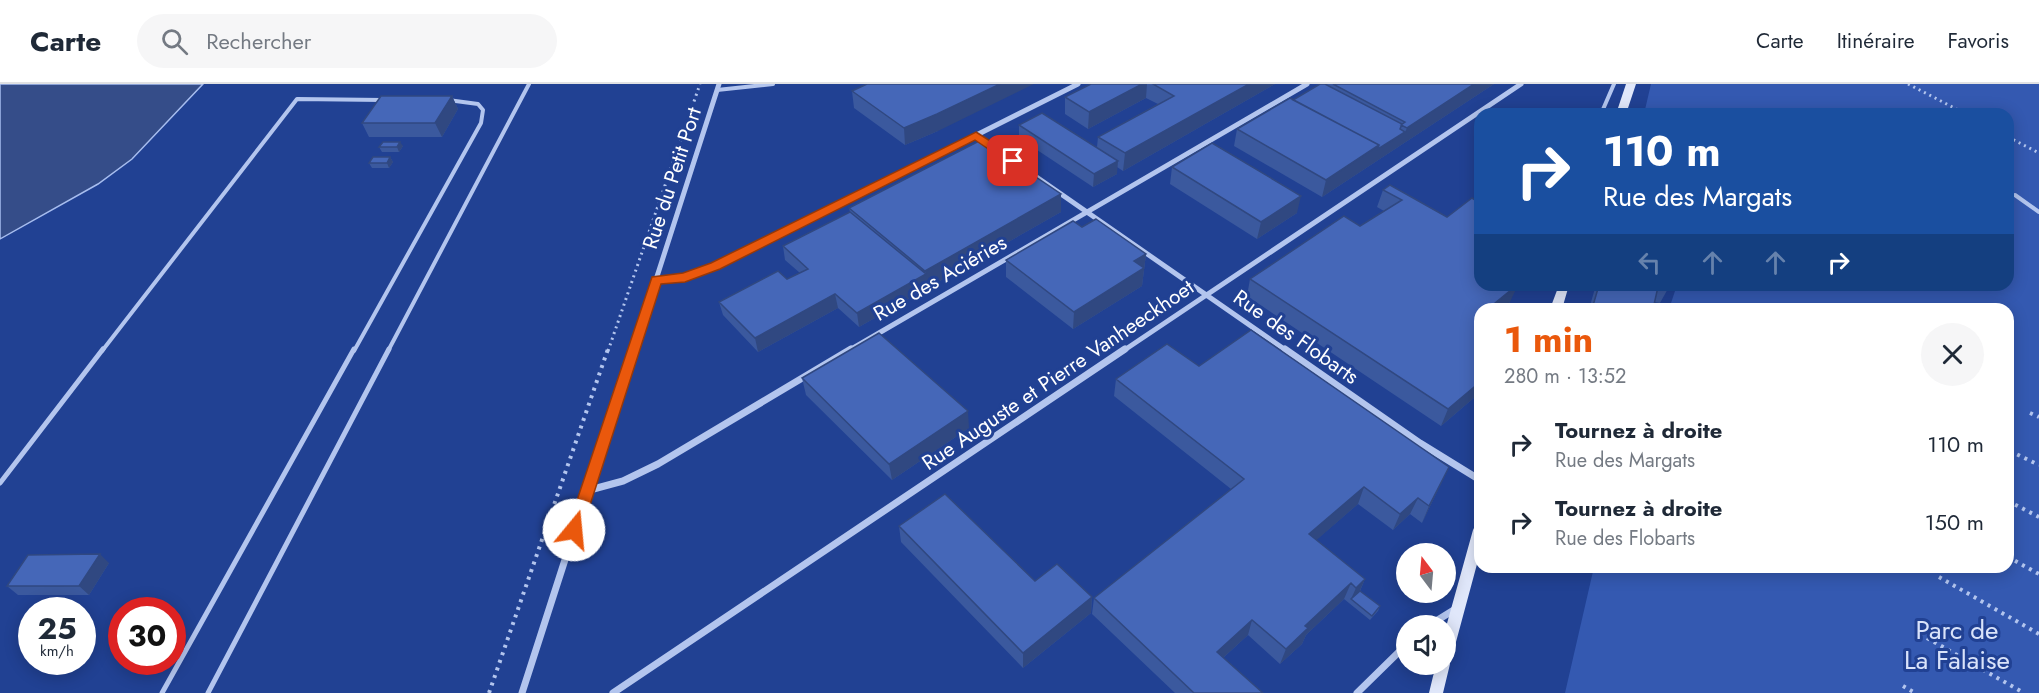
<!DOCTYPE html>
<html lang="fr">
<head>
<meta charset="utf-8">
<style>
	:root { --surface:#fff; --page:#f6f6f7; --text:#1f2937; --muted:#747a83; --line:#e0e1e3; --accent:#ea580c }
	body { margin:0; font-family:Jost,sans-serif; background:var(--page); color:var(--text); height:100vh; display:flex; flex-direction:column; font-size:22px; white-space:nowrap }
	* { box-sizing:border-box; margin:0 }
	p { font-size:20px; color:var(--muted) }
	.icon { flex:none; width:33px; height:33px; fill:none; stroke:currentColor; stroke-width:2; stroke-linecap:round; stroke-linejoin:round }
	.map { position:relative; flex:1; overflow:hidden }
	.drawer { position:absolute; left:1474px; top:219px; width:540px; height:270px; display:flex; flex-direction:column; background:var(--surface); border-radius:18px; box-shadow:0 3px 15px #0003 }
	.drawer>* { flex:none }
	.banner { position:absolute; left:1474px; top:24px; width:540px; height:183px; border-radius:18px; box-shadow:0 3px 15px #0003; background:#1a4fa0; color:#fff; overflow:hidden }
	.needle { width:39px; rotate:344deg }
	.tools { position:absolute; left:1396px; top:459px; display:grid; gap:12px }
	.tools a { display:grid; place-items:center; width:60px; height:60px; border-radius:50%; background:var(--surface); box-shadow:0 3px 15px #0003; font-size:30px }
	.speed { position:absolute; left:18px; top:513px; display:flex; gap:12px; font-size:30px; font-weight:700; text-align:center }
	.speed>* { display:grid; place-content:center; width:78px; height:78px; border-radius:50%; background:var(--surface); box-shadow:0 3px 15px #0003; line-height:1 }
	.speed small { font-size:15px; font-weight:400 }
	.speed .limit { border:9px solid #d22; background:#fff; color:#111 }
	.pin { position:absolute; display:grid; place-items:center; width:51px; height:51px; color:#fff; margin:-26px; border-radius:12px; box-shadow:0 3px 9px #0006 }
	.me { position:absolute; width:66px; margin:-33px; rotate:17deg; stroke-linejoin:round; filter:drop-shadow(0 0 4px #0008) }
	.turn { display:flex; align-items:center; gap:21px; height:126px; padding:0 30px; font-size:27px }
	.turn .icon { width:78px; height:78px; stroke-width:2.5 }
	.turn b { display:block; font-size:42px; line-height:51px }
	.lanes { display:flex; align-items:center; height:57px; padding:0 30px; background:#0003; justify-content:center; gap:30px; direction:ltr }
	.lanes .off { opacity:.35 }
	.round { display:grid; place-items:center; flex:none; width:63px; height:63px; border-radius:32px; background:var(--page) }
	.summary { display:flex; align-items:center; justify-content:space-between; height:102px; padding:0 30px }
	h1 { font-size:36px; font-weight:700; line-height:45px; color:var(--accent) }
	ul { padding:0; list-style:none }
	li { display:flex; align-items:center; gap:18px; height:78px; padding:0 30px }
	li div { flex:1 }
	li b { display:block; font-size:22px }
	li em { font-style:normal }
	header { display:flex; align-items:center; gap:36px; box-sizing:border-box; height:84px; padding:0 30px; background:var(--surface); border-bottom:2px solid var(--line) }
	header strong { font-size:28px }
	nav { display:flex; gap:33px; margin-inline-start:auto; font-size:21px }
	.search { width:420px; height:54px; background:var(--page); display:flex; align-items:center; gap:15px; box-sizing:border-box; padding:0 21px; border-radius:33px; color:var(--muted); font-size:22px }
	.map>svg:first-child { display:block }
	.green { fill:#3459b1 }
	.water { fill:#354d89; stroke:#a7bdef; stroke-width:1.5 }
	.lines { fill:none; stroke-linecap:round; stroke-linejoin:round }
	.path-far1 { stroke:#b3c5ee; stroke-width:3; stroke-dasharray:2 4; stroke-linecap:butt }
	.path { stroke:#b3c5ee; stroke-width:4; stroke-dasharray:3 5; stroke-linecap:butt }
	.lane-far1 { stroke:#b3c5ee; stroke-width:4 }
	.lane { stroke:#b3c5ee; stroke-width:5 }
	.street-far1 { stroke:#b3c5ee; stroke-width:5 }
	.street { stroke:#b3c5ee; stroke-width:7 }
	.secondary { fill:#e0e7fa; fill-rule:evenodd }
	.wall { fill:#3b599e }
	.shaded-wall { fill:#304881 }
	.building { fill:#4567b8; stroke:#304881; stroke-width:1.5 }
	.route { fill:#ea580c; stroke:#983908; stroke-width:1.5 }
	.labels { text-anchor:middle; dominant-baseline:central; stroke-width:6; stroke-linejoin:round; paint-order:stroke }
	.street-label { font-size:21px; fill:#fff; stroke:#214193 }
	.near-park-label { font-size:26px; fill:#d9e3fa; stroke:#214193 }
</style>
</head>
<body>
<header>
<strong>Carte</strong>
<div class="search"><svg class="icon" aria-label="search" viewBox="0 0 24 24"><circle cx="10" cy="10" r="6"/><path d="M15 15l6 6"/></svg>Rechercher</div>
<nav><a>Carte</a><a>Itinéraire</a><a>Favoris</a></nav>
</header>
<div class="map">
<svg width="2039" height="609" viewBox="0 0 2039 609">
	<rect width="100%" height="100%" fill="#214193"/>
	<path class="green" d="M1651,0h388v609h-474l29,-126h414v-258h-339l8,-24h331v-171h-364z"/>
	<path class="water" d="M0,0h203l-71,75 -34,25 -98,55z"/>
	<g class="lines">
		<path class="path-far1" d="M1908,0l58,30
			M2008,53l31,16
			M608,267l92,-267"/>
		<path class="path" d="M2030,329l9,4
			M2010,367l29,14
			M2008,417l31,16
			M553,426l14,-1
			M2008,473l31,17
			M1939,493l100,57
			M1920,550l104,59
			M1903,602l12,7
			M489,609l119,-344"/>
		<path class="lane-far1" d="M717,6l56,-6
			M1601,30l13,-30
			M2015,111l24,17
			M102,267l195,-252 86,1
			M354,267l127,-228 2,-13 -5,-6 -30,-4
			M388,267l141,-267"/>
		<path class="lane" d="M0,399l103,-134
			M162,609l192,-344
			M208,609l181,-344"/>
		<path class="street-far1" d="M976,51l311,216
			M656,196l29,-3 31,-11 362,-182
			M633,267l86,-267
			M848,267l459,-267
			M1123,267l398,-267"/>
		<path class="street" d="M1285,265l135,94 60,37
			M586,407l37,-10 35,-17 193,-115
			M1428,542l29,-18
			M522,609l111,-344
			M613,609l512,-344
			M1357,609l50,-49"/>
		<path class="secondary" d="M1626,0h10l-10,30h-10z
			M1559,201h10l-7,24h-12z
			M1480,440v29l-27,100 -2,5 -3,1 2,5 -7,29h-14l7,-29h10v-37l27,-97 2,-4z"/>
	</g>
	<path class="wall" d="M1091,0h184l-152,87 -6,-4v7l-24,13 -74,-49v-13l78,22 1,-10 60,-33 -12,-6 -58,31 -23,-15v-17z
		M1320,0h174l-172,113 -88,-51 3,-17 56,-29z
		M852,7l86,40 -33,14 -51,-37z
		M452,12l6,13 -16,28h-73l-7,-14z
		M403,62l-4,6h-17l-3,-5z
		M390,73l3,5 -4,6h-17l-3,-5z
		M1172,83l125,46 -40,26 -87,-55z
		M1390,101l120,117 -8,7h-22v76l-5,12 -34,29 -194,-130 3,-17 110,-53 24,-15 -7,-4 6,-17z
		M849,124l212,4 -202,115 -21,-19 -80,44 -35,-37 -4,-13 68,-23 13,-6 -15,-13 -2,-14 67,-34z
		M1082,143l64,27 -4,32 -69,43 -67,-52v-17z
		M1596,201h74l-10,18 -6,-1 -1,7h-64z
		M1199,282l250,101 -27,56 -12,-9 -17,16 -35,-26 -42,36 49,39 -5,12 20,15 -2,5 -8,9 -26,-21 -38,36 -4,9 -22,20 -32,-29 -25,23 40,35h-88l-83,-79 2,-16 137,-109 -117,-93 2,-17z
		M802,294l167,50 -77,52 -86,-85z
		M899,442l136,55 57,16 -1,16 -68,55 -122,-126z
		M109,479l-20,32h-71l-11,-9z"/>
	<path class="shaded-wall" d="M1000,0h34l-96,47 -33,14 -1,-17z
		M1142,0h5l-1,14 -58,31 1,-17z
		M1249,0h26l-152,87 2,-18z
		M1474,0h20l-172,113 4,-17 53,-35 26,-13 2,-4z
		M452,12l6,13 -16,28 -7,-14z
		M400,58l3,4 -4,6 -2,-5z
		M390,73l3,5 -4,6 -2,-5z
		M1118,77l-1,13 -24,13 1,-13z
		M1061,110v18l-202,115 -2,-14 69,-39 -1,-3z
		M1301,112l-4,17 -40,26 4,-17z
		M1146,170l-4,32 -69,43 1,-17 60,-51z
		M1518,201l-8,17 -9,7 -7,-5z
		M835,210l3,14 -80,44 -3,-14z
		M1480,298v3l-5,12 -34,29 7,-17z
		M968,327l1,17 -77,52 -3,-16z
		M1449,383l-8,17 -19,39 7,-17z
		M1364,403l-6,17 -54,47 5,-17z
		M1418,414l-8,16 -17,16 7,-16z
		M100,470l9,9 -20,32 -10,-9z
		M1365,495l-7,16 -7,4 5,-11z
		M1351,499l-7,16 -38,36 -4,9 -22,20 6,-15 19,-23z
		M1092,513l-1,16 -68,55v-15z
		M1252,536l-4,15 -35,32 4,-15z"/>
	<path class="building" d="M867,0h133l-63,30 -33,14 -52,-37z
		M1091,0h51l-53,28 -24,-15z
		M1153,0h96l-124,69 -27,-16 76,-41z
		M1320,0h5l77,40 -2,5 5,3 -27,17 1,-4 -86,-45z
		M1333,0h141l-67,44 -6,-3 4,-3z
		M381,12h71l-17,27h-73z
		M1290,14l89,47 -53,35 -89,-51z
		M1042,29l76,48 -24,13 -75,-49z
		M981,56l80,54 -136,77 -76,-63z
		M383,58h17l-3,5h-18z
		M1212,59l89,53 -40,26 -89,-55z
		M373,73h17l-3,6h-18z
		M1390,101l57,32 25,-19 8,5v82h37l-23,19 9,5h-23v73l-32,27 -198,-130 94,-63 16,10 42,-26 -19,-10z
		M850,128l76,62 -69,39 -22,-19 -80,44 -36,-36 59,-31 9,8 21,-10 -25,-23z
		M1096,135l50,35 -12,7 10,7 -70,44 -68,-52 67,-39 9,6z
		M1599,201h54l5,2 -5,22h-61z
		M1251,246l198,137 -20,39 -11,-8 -18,16 -36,-27 -55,47 56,45 -9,9 -5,-5 -46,43 3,2 -22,21 -34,-29 -35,32 46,41h-69l-100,-95 150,-119 -128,-100 51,-35 32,22z
		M879,249l89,78 -79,53 -87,-86z
		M945,410l90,87 22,-17 35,33 -69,56 -124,-127z
		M100,470l-21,32h-72l21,-31z
		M1360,507l20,15 -8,10 -21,-17z"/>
	<path class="route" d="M976,48l41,26v5h-8l-34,-23 -255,129 -35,13 -24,2 -79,246 -2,4 -6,2 -5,-2 -2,-4 85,-253 31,-4 28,-10z"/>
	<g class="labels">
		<g class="street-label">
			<text transform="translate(672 94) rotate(-72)">Rue du Petit Port</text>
			<text transform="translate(940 194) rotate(-30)">Rue des Aciéries</text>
			<text transform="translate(1296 253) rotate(35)">Rue des Flobarts</text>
			<text transform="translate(1058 291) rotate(-34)">Rue Auguste et Pierre Vanheeckhoet</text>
		</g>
		<g class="near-park-label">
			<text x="1957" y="546">Parc de<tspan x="1957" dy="30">La Falaise</tspan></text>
		</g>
	</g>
</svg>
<div class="tools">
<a><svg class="needle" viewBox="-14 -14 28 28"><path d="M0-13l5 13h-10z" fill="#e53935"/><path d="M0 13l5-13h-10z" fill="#747a83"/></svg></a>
<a><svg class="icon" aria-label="sound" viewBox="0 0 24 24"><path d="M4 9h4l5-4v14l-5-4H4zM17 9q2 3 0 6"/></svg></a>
</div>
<div class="speed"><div>25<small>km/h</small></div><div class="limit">30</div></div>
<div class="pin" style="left:1013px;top:77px;background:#d93025"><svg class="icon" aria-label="arrive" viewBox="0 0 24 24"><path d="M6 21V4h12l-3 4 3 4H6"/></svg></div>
<svg class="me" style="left:574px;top:446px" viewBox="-20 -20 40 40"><circle r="19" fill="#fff"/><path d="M0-13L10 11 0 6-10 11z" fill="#ea580c"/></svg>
<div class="banner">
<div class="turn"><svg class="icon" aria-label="right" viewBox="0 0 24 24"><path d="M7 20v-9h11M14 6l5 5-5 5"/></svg><div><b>110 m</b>Rue des Margats</div></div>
<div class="lanes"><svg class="icon off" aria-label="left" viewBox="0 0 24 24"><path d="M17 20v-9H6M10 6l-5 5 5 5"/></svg><svg class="icon off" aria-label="ahead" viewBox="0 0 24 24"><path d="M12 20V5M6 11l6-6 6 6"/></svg><svg class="icon off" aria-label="ahead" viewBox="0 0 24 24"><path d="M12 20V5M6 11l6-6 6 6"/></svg><svg class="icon" aria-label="right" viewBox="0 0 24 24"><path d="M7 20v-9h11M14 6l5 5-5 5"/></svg></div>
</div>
<section class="drawer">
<div class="summary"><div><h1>1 min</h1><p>280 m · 13:52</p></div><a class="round"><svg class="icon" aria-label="close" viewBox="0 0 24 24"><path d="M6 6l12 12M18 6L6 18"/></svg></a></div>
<ul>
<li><svg class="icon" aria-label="right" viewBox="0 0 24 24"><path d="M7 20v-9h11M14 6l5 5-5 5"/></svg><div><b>Tournez à droite</b><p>Rue des Margats</p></div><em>110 m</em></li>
<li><svg class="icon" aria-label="right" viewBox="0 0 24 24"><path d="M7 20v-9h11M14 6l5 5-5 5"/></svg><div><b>Tournez à droite</b><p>Rue des Flobarts</p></div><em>150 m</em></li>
</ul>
</section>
</div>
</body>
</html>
